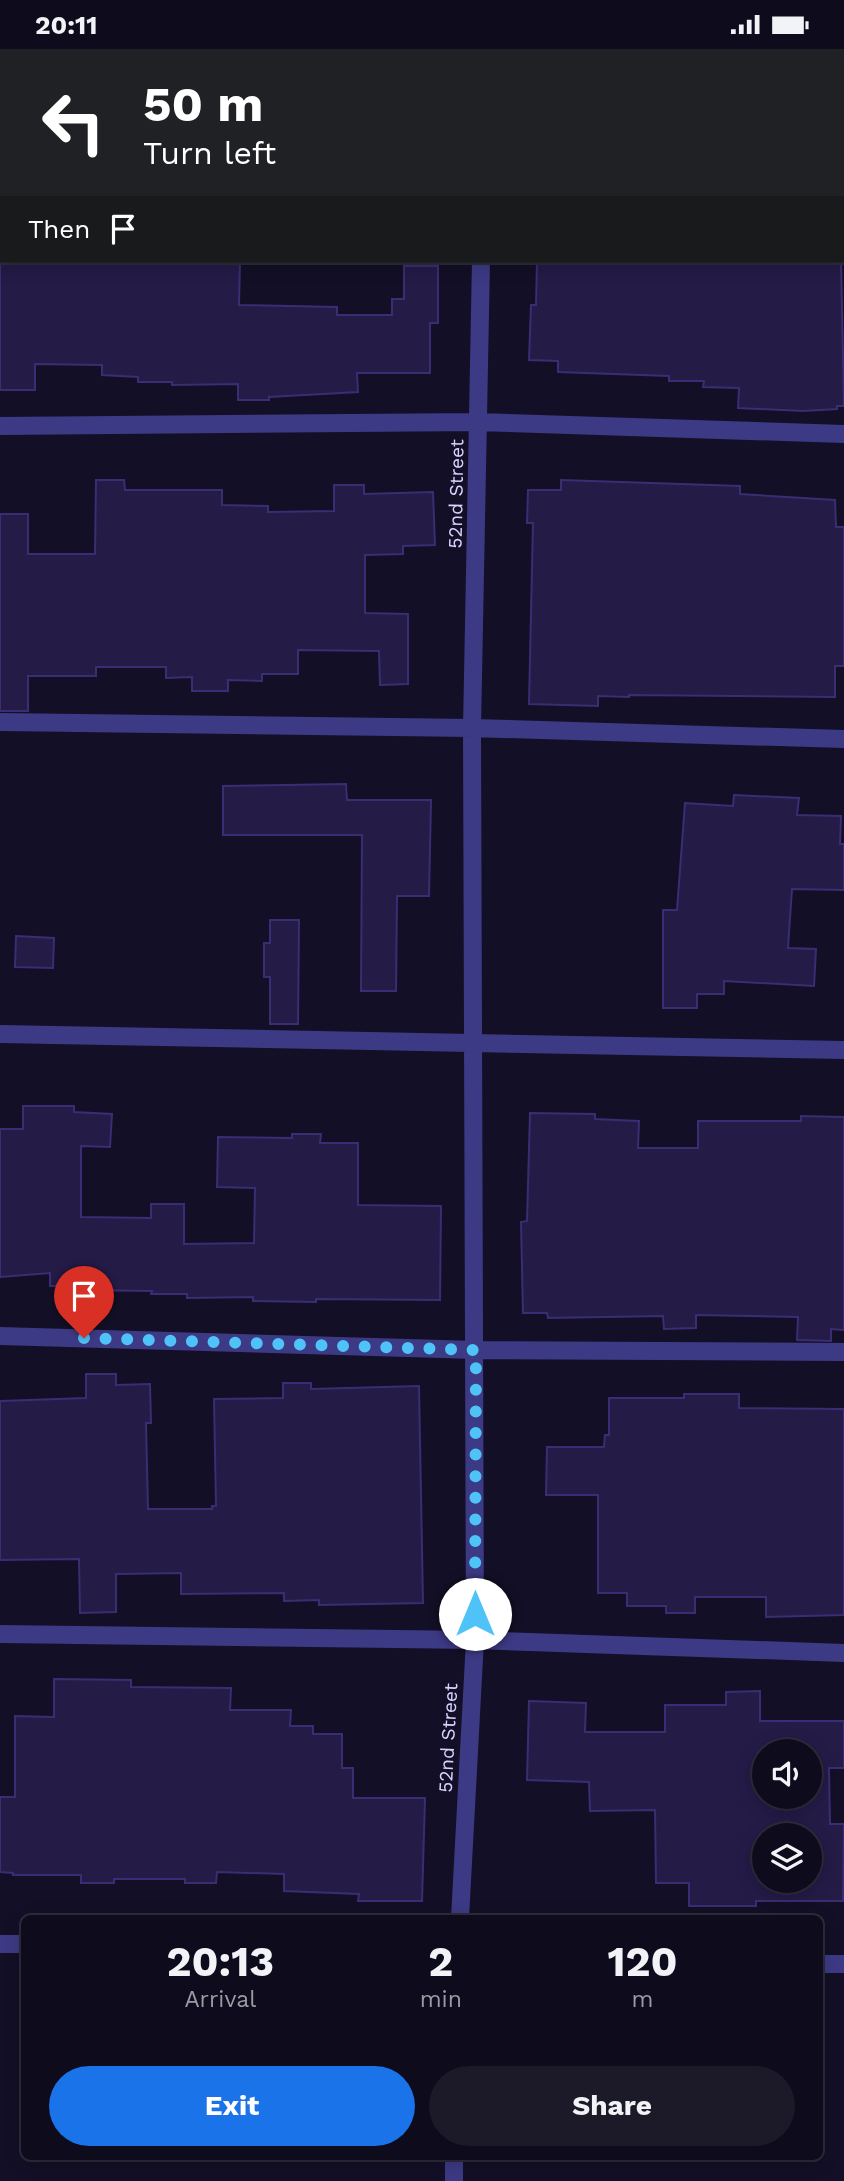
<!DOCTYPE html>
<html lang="en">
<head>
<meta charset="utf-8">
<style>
	:root { --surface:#0e0b1c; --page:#1c1929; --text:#f1f3f6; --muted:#9b9ba3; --line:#2e2b3b; --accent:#1a73e8 }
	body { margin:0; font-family:"Work Sans",sans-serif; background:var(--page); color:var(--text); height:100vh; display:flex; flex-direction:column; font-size:26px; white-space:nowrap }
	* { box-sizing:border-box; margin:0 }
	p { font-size:23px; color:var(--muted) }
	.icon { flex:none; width:38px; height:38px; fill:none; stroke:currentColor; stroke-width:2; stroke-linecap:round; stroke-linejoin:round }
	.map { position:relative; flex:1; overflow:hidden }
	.side { position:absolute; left:21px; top:1866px; width:802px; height:245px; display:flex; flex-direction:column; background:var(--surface); border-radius:10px; box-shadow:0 4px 18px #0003,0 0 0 2px var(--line) }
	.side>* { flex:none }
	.banner { position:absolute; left:0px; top:0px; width:845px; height:214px; box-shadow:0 4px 18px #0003,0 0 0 2px var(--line); background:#202124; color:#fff; overflow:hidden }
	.fabs { position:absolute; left:752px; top:1690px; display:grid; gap:14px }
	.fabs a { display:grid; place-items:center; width:70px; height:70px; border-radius:50%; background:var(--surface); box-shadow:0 4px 18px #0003,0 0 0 2px var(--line); font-size:35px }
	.pin { position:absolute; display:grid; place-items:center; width:60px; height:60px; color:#fff; margin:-72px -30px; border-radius:50% 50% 50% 0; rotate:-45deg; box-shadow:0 0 7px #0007 }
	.pin .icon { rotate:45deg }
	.me { position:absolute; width:77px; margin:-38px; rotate:0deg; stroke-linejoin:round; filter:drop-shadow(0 0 5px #0008) }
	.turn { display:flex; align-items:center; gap:24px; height:147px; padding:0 28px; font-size:32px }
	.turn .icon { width:91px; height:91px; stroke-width:2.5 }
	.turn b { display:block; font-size:49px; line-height:60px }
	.then { display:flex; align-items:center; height:66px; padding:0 28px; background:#0003; gap:14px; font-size:26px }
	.eta { display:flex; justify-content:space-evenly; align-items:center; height:119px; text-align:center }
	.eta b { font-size:42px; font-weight:700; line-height:49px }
	.button { display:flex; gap:14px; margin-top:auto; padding:14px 28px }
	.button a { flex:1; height:80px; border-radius:42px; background:var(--accent); color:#fff; font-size:28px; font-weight:700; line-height:80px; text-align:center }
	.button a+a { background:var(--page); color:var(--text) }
	.status { display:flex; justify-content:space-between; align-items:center; height:49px; padding:0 35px; background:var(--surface); direction:ltr }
	.status svg { height:19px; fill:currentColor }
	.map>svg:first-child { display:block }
	.building { fill:#241b47; stroke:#3b2d73; stroke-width:2; fill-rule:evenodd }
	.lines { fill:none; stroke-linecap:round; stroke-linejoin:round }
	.minor { stroke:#3d3a85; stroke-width:18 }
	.route { stroke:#4fc3f7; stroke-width:12; stroke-dasharray:0 21.6 }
	.labels { text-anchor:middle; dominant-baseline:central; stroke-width:7; stroke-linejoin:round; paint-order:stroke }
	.street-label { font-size:19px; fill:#d9d4ff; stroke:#130f26 }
</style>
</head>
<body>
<div class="status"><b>20:11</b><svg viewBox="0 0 49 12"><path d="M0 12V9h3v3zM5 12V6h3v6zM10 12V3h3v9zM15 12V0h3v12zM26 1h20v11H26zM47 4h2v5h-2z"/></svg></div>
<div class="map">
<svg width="844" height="2132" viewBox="0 0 844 2132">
	<rect width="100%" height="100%" fill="#130f26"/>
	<path class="building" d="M0,212h240l-1,44 98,2v8h55v-16h12v-33h34v57h-8v50h-73l1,19 -89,5v3h-31v-16l-66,1v-3h-34v-5l-36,-2v-10l-67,-1v26h-35z
		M537,212h304l3,145h-7v3l-34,2 -65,-3 1,-20 -36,-1 1,-6h-35v-5l-111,-4v-11l-29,-1 2,-55h5z
		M96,431h28l1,10h97v15l46,1v6l66,-1v-26h30v9l69,-2 2,53 -32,1v8l-38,1v58l43,1v70l-28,1 -1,-34 -81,-1v24h-36v7l-34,-1v11h-36v-14l-26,1v-11h-70v9h-68v35h-28v-197h28v40h67z
		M561,431l179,6v8l95,6 1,27h8v139h-9v31l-206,-2v2l-31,-1v10l-69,-2 4,-181h-6l1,-33h33z
		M346,735l1,16h84l-2,96h-32l-1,95h-35l1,-156h-139v-49z
		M734,746l65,3 -2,17 44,1 -1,28h4v46l-52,-1 -4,59 28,1 -2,37 -90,-5v13h-27v14h-34v-98h14l8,-107 48,3z
		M270,871h29l-1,104h-28v-47h-6v-34h6z
		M16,887l38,2 -1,30 -38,-1z
		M23,1057h51v6l38,2 -2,33 -29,-1v71l70,1v-14h33v40l70,-1 1,-55 -38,-1 1,-50 74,1v-4h29l-1,9h38v62l83,1 -1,94 -124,-1v3l-63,-1v-4l-66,1v-4h-36l1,-3 -69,-1v-4h-33v-13l-50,4v-148h23z
		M530,1064l65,1v5l44,2 -1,27h60v-27h103v-5l43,1v213l-13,-1v12l-34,-1 1,-23 -102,-2v13l-32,1 -1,-13 -115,2 -1,-5h-24l-2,-91 6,-1z
		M86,1325h30v11l34,-1 1,39h-5l2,86h64v-3h4l-2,-107 69,-1v-15h28v6l108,-3 4,217 -104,2v-5l-35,1v-8l-103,1v-21l-65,1v38l-36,1 -1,-54 -79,1v-159l86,-3z
		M684,1345h55v14l105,1v206l-78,2v-20h-71v16h-29v-7h-39v-13h-29v-98h-52l1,-48h57l1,-12h4v-37h75z
		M54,1630l77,1v7l100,1 -1,22h61l-1,16h23v8h29v34h11v30h72l-3,103h-64l1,-7 -75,-3v-17l-67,-2 -1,11h-31v-4h-71v4h-33v-8h-68v-2l-13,-1v-75h15v-81l39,1z
		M760,1642v30h84v47h-15l1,56h14l-1,77h-87v5h-67v-23h-33l-1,-73 -65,1 -1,-29 -62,-2 2,-79 57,2 -1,29h80v-27h61v-13zM765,1703h45v45h-45zM765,1787h45v45h-45z"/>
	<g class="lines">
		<path class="minor" d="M485,2v-2
			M0,92h2
			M0,377l478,-4 366,12
			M0,673l472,6 372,11
			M0,985l844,16
			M0,1287l476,14 368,2
			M0,1585l475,6 369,13
			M460,1869l15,-278 -3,-912 9,-467
			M0,1895h24
			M819,1915h25
			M454,2132v-25"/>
	</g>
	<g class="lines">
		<path class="route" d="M84,1289l392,12 -1,264"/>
	</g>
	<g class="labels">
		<g class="street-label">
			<text transform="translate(456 445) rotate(-89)">52nd Street</text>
			<text transform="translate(448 1689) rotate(-87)">52nd Street</text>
		</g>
	</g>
</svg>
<div class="fabs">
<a><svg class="icon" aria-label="sound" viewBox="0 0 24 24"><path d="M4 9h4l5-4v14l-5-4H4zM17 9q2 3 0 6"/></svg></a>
<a><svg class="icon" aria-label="layers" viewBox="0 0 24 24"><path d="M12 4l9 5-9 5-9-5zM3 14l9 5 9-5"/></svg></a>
</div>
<div class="pin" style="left:84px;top:1289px;background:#d93025"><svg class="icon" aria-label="arrive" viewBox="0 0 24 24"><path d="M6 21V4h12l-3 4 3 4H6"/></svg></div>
<svg class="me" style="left:475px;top:1565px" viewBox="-20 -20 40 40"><circle r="19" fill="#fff"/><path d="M0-13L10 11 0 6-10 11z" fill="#4fc3f7"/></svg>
<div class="banner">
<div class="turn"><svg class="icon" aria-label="left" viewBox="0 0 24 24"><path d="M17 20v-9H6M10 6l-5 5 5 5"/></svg><div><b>50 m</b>Turn left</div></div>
<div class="then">Then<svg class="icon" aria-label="arrive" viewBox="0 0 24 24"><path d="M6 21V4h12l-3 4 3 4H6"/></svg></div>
</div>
<section class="side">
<div class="eta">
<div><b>20:13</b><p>Arrival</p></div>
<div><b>2</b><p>min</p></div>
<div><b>120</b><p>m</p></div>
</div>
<div class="button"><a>Exit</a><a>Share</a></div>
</section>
</div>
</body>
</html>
